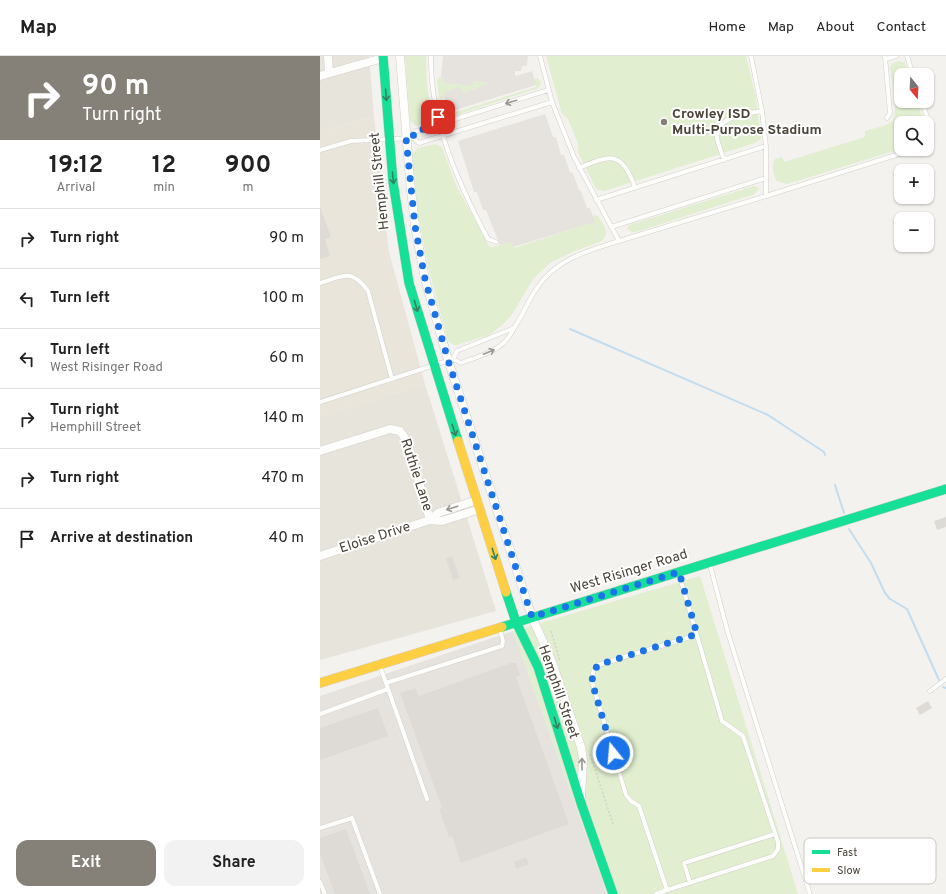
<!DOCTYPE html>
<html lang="en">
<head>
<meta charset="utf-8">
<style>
	:root { --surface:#fff; --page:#f2f2f2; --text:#222; --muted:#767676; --line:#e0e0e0; --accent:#868178 }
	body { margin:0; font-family:Overpass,sans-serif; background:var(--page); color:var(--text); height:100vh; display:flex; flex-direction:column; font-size:15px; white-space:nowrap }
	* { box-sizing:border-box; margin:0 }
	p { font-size:13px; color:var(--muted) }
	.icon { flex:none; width:22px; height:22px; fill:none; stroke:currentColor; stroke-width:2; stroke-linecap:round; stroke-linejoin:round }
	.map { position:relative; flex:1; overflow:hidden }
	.sheet { display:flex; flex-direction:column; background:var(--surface); width:320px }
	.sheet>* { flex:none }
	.hud { background:#868178; color:#fff; overflow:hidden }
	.needle { width:26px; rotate:162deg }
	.tools { position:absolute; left:574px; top:12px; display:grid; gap:8px }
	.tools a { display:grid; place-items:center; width:40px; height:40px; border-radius:8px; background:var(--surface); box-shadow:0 1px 3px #0004; font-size:20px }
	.pin { position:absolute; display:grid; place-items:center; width:34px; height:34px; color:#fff; margin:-17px; border-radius:8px; box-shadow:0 2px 6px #0006 }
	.me { position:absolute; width:44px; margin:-22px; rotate:343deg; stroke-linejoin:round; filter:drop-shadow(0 0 3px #0008) }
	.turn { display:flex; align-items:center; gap:14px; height:84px; padding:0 16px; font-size:18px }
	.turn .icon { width:52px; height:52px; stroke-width:2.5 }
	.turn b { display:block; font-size:28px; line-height:34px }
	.eta { display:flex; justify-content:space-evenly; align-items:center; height:68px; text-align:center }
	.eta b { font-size:24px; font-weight:700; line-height:28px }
	.button { display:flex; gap:8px; margin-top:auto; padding:8px 16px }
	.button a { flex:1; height:46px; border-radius:12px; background:var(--accent); color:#fff; font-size:16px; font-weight:700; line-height:46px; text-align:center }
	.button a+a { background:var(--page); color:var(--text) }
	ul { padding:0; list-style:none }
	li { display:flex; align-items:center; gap:12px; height:60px; padding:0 16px; border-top:1px solid var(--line) }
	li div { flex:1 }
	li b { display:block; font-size:15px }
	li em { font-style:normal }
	header { display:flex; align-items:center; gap:24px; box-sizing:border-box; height:56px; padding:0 20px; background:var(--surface); border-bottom:1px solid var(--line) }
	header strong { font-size:19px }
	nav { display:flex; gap:22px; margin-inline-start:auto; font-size:14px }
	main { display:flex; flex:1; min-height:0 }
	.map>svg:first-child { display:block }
	.residential { fill:#e7e4dc }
	.industrial { fill:#e6e2de }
	.education { fill:#eae5da }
	.green { fill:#e1eecf }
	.parking { fill:#e6e3df }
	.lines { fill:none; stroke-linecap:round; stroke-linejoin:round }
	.stream { stroke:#c0ddf1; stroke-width:2 }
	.building { fill:#dedbd6 }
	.lane-casing { stroke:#d2d0cb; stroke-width:5 }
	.street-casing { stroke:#d2d0cb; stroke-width:9 }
	.fast-casing { stroke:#d3cfc5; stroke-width:10 }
	.slow-casing { stroke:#d3cfc5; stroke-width:10 }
	.path { stroke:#d3d2cc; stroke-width:1.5; stroke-dasharray:2 2; stroke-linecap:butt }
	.lane { stroke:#fdfdfc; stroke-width:4 }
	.street { stroke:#fdfdfc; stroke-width:8 }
	.fast { stroke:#16e098; stroke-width:9 }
	.slow { stroke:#ffcf43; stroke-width:9 }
	.oneway { stroke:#36825f }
	.oneway2 { stroke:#9b9791 }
	.route { stroke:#1a73e8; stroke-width:7; stroke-dasharray:0 12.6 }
	.poi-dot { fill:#868178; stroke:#fff; stroke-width:1.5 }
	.labels { text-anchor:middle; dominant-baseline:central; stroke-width:4; stroke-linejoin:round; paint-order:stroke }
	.poi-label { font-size:14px; font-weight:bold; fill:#4b4439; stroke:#fff; text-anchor:start }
	.street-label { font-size:14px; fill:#4b4439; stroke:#fff }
	.key { fill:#fff; stroke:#c9c7c4; stroke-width:1 }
	.key-label { font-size:11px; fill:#4b4439 }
</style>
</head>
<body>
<header>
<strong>Map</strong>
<nav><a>Home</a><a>Map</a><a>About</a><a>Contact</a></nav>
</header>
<main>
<section class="sheet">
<div class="hud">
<div class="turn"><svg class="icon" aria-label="right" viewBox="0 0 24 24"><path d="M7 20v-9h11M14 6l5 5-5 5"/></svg><div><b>90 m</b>Turn right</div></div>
</div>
<div class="eta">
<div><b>19:12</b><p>Arrival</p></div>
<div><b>12</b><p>min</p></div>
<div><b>900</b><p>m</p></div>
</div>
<ul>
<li><svg class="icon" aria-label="right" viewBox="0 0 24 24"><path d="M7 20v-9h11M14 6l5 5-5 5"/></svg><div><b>Turn right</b></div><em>90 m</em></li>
<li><svg class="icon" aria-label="left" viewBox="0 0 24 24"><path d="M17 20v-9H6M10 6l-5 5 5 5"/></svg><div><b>Turn left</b></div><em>100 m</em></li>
<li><svg class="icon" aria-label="left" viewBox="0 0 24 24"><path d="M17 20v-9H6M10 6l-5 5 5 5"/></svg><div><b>Turn left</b><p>West Risinger Road</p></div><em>60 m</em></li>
<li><svg class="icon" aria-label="right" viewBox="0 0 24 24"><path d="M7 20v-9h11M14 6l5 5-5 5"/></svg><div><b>Turn right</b><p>Hemphill Street</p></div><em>140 m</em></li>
<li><svg class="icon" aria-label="right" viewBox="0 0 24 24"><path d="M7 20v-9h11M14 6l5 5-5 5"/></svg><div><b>Turn right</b></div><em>470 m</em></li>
<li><svg class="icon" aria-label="arrive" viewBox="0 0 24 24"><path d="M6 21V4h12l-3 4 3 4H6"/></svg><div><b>Arrive at destination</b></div><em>40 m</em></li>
</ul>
<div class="button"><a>Exit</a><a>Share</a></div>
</section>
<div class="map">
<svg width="626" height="838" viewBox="0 0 626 838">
	<rect width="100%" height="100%" fill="#f4f2ee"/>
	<path class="residential" d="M0,0h49l5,60 -54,15z
		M105,328l71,227 -176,49v-243z"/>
	<path class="industrial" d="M193,575l94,263h-287v-198z"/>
	<path class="education" d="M54,60l15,136 36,132 -105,33v-286z"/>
	<path class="green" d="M85,0h21l1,31 6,30 -4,6 -13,3 -6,-5z
		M226,0h200l10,42 5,41 -6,4 -151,48 -6,-1 -3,-3 -17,-35v-8l-10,-25 -6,-5z
		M579,5l6,2 4,12h-8v26h16l7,22h-23v26l-114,35 -10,-3c-4,-5 -6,-17 -2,-22l7,-2 2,5 81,-25v-6c8,-3 20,-4 26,-9 9,-7 0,-43 -1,-55l3,-4z
		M119,21l4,1v5l29,3 2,-5 15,2 -26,10h-20l1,4 -3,2 -2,-2 -2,-16z
		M217,22l4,3 -1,5 -4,3 -86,28 -7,-3 -1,-4 3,-3h3l2,7 86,-27 -2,-7z
		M115,88l7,3 14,38 33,61 3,1 19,-5 3,6 80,-26 -1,-6 2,-1 3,1c6,9 12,16 4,25l-32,12 -20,10 -17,16 -22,37 -10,10 -12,9 -32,10h-4l-5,-4 -19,-70 -11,-57 -6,-60 6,-6z
		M434,130l5,2 -4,6 -119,38h-4l-5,-3 2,-4z
		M380,520l98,318h-191l-94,-263z"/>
	<path class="parking" d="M123,0h85l-1,10h-5l-1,5h-6v4l1,1 16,-5 4,14 -87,27 -6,-19 17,-6 3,6 26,-10 -15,-2 -2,5 -29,-3v-5l-2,-1z
		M225,58l8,23h3l5,18h3l6,17 3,1 6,17 2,1 6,17h3l5,14 -82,25 -2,-5 -11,3 -14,-35h-3l-6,-18h-3l-16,-51z"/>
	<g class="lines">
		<path class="stream" d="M250,273l198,86 56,37 1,3
			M515,429l9,28
			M529,473l22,34 14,30 5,6 17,10 32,71
			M623,631l3,1"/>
	</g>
	<path class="building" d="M0,151l11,30 -6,2 5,17 -10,3z
		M626,461v10l-9,3 -3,-9z
		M132,501l8,21 -7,2 -7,-22z
		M191,607h5l4,12 -4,2 53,147 -108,39 -9,-27 -3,1 -10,-28 3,-1 -42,-115 15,-5 4,8z
		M608,645l4,7 -12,7 -4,-7z
		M58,652l10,28 -68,24v-32z
		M26,773l24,65h-35l-15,-40v-16z
		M206,801l3,7 -13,5 -2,-7z"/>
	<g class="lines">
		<g class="lane-casing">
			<path id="lane" d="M111,0c-1,65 27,127 57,183l8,3
				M431,0l11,55
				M565,0l5,57 -3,5
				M587,0l6,19
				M566,3l10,-3
				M602,45l9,29 -4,12
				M93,82l1,-6 134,-42
				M0,94l31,-9 62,-3 6,5 133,-41
				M404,104c-2,-7 -6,-15 -7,-22 -3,-21 31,-25 45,-27l4,35
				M259,112c33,-14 42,-17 56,19
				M446,140l149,-47
				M276,144l170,-54v50l-147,45
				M291,171l155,-49
				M0,227c24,-7 31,-15 48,8l24,88
				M194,272c10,-14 14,-28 23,-40 19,-29 50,-37 82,-47l-45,-84 -22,-55 -12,-46
				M0,346l133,-43 8,4c21,-8 43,-12 53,-35l-57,23 -4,8
				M390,509l18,68 82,261
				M359,518l43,147 21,15 35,106v7l-5,7 -106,34 -28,-84 -8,-5 -5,-6 -34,-113 1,-10 5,-7 99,-30
				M60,610l47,133
				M66,627l116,-37 1,-5 -3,-11
				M610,635l16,-12
				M0,658l68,-25
				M0,772l32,-10 28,76
				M0,826l5,12
				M370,827l-6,-20 91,-29
				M336,838l11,-4"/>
		</g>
		<g class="street-casing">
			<path id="street" d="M8,0l1,17
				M80,0l10,124 5,46 10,53 23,81 84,257 20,45 29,85 2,13 -2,36
				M0,20l63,-18
				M0,395l70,-22 10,2 7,10 23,79
				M110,464l8,-7 39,-13
				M0,500l110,-36 12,1 38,-12"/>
		</g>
		<g class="fast-casing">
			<path id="fast" d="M63,0l10,126 16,101 49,158
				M186,536l10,30 22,45 43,136 32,91
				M182,571l444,-138"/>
		</g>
		<g class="slow-casing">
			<path id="slow" d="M138,385l48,151
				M0,627l182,-56"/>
		</g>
		<path class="path" d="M231,575l9,30
			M270,698l23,70"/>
		<use href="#lane" class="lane"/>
		<use href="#street" class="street"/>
		<use href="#fast" class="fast"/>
		<use href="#slow" class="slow"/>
	</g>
	<defs><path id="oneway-shaft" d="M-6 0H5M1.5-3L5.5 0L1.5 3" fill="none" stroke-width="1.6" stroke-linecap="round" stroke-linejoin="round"/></defs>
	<g class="oneway">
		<use href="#oneway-shaft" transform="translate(66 39) rotate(86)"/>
		<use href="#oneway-shaft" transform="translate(73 122) rotate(84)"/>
		<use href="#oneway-shaft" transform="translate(96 250) rotate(74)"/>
		<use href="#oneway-shaft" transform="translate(134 374) rotate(72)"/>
		<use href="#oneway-shaft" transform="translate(174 498) rotate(72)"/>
		<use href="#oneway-shaft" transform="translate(236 667) rotate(73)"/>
	</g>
	<g class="oneway2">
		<use href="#oneway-shaft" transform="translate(191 46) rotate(163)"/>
		<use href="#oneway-shaft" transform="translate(169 296) rotate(-23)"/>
		<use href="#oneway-shaft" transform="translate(132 452) rotate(162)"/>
		<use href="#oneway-shaft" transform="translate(262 708) rotate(-90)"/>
	</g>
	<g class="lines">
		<path class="route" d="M118,61l2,7 -26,8 -1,6h-7l9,88 10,53 23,81 84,257 147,-45 18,62 -99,31 -5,7 -1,10 21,71"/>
	</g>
	<circle class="poi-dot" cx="344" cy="66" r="4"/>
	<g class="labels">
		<g class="poi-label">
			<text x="352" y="58">Crowley ISD<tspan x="352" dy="16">Multi-Purpose Stadium</tspan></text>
		</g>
		<g class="street-label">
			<text transform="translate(60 125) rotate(-96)">Hemphill Street</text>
			<text transform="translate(96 419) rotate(72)">Ruthie Lane</text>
			<text transform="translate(55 482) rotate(-18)">Eloise Drive</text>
			<text transform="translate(309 516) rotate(-17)">West Risinger Road</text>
			<text transform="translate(238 636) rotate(71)">Hemphill Street</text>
		</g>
	</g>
	<rect x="484" y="782" width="132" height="46" rx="6" class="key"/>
	<rect x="492" y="794" width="18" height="4" fill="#16e098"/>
	<rect x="492" y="812" width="18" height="4" fill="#ffcf43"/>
	<g class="key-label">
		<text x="517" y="800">Fast</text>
		<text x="517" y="818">Slow</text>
	</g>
</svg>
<div class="tools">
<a><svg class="needle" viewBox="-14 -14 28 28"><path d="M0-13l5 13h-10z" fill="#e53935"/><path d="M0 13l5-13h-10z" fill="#767676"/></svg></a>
<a><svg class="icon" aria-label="search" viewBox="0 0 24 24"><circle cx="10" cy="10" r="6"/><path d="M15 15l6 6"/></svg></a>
<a>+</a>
<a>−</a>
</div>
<div class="pin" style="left:118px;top:61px;background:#d93025"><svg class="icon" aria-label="arrive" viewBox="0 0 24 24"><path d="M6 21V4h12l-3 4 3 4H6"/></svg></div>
<svg class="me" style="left:293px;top:697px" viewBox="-20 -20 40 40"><circle r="17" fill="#1a73e8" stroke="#fff" stroke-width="3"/><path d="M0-11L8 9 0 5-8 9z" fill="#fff"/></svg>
</div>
</main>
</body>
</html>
